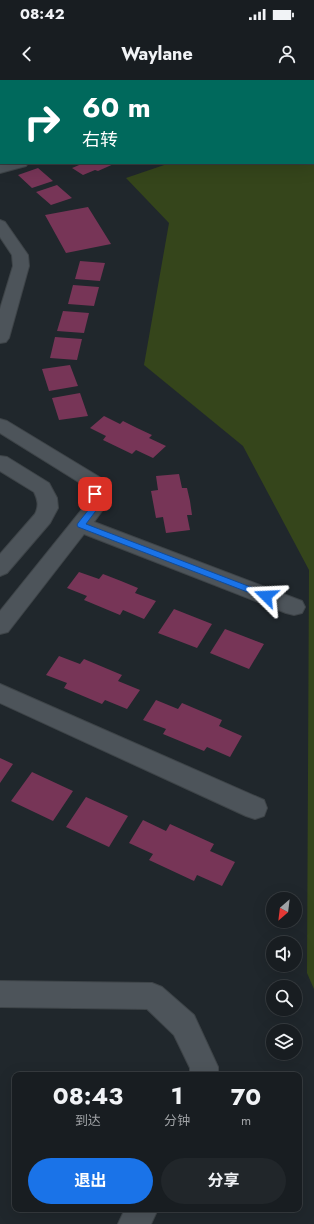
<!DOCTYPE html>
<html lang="zh">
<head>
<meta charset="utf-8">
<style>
	:root { --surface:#181d21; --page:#21262a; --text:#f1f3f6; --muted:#9fa2a5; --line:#363b3f; --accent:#1a73e8 }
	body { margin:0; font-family:Jost,"Noto Sans SC",sans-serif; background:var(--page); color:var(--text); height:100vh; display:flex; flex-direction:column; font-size:15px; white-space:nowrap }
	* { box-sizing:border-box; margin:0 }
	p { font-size:13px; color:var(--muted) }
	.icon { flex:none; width:22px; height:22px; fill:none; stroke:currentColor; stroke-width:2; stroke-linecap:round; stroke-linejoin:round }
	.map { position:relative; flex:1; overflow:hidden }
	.details { position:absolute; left:12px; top:992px; width:290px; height:140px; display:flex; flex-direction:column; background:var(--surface); border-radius:8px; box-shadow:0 4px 16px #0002,0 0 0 1px var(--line) }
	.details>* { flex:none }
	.guide { position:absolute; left:0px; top:0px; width:314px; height:84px; box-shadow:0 4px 16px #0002,0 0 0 1px var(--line); background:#00695c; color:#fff; overflow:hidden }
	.needle { width:26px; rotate:208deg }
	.controls { position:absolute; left:266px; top:812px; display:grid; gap:8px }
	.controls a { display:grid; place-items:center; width:36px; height:36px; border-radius:50%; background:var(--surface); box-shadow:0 4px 16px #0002,0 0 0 1px var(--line); font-size:20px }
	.pin { position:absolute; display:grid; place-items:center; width:34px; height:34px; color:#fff; margin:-17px; border-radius:8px; box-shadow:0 2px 6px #0006 }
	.me { position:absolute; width:44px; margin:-22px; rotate:291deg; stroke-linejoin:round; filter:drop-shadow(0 0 3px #0008) }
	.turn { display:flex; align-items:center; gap:14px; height:84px; padding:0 16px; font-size:18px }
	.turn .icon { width:52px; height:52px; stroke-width:2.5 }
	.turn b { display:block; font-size:28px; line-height:34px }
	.eta { display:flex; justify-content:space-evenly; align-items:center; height:68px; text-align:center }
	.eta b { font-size:24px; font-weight:700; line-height:28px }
	.action { display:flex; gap:8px; margin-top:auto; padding:8px 16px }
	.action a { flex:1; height:46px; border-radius:24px; background:var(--accent); color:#fff; font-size:16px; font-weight:700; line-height:46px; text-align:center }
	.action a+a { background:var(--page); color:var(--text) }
	.status { display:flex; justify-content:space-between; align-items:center; height:28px; padding:0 20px; background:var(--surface); direction:ltr }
	.status svg { height:11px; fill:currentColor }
	header { display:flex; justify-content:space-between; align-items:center; height:52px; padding:0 16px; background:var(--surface); font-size:18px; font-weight:700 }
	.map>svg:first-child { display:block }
	.green { fill:#35451b }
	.building { fill:#773557 }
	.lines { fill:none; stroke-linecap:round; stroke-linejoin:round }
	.minor-casing { stroke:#3e4448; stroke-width:2 }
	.minor { fill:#4d545a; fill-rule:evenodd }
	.route { fill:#1a73e8; stroke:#114b97 }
</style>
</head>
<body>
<div class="status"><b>08:42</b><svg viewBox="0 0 49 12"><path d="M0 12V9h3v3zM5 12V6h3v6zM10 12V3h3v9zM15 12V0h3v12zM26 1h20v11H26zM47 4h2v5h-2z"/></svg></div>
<header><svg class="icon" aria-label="back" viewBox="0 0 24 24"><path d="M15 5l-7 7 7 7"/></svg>Waylane<svg class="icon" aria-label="person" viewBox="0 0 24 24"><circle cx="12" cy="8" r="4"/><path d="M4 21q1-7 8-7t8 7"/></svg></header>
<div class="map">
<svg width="314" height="1144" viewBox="0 0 314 1144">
	<rect width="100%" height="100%" fill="#20272c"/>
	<path class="green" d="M160,0h154v909l-7,-16 2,-403 -66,-124 -99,-81 25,-142 -43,-45 44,-15h143v-82z"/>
	<path class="building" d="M84,83h32l-18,8 -3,-1 -12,5 -11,-7z
		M38,88l15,13 -21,7 -14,-13z
		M57,105l15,13 -21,7 -15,-13z
		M88,127l23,37 -45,9 -21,-38z
		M80,181l25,2 -5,18 -25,-2z
		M73,205l26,2 -5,19 -26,-2z
		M63,231l26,2 -5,20 -27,-2z
		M55,257l27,2 -5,21 -27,-2z
		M70,285l8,21 -29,5 -7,-22z
		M80,313l8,23 -29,4 -7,-22z
		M104,336l16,8 3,-3 14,7 15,7 -3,3 17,8 -13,12 -17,-8 -4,4 -29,-14 3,-4 -16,-8z
		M179,394l3,14h5l3,13 2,14h-5l3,15 -24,3 -3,-16 -7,1 -5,-27 7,-1 -2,-14z
		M79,492l20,7 4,-5 18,7 17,7 -3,5 21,8 -12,18 -21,-9 -3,5 -36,-15 3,-4 -20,-8z
		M174,529l38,15 -15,24 -39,-15z
		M225,549l39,15 -15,25 -39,-16z
		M59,576l21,8 4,-5 38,16 -4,6 22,9 -13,19 -22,-9 -3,4 -38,-16 3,-5 -21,-8z
		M156,620l22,9 4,-6 40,17 -3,6 23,10 -12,21 -23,-10 -3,4 -41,-17 3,-5 -23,-9z
		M0,678l13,6 -13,19z
		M32,692l41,19 -20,30 -42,-20z
		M86,717l42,19 -19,31 -43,-20z
		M143,740l23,11 4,-7 44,20 -4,7 25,11 -13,24 -25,-11 -3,6 -45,-21 4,-6 -24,-11z"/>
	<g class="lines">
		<g class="minor-casing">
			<path id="minor" d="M5,83h23l-2,3 -26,7v-9z
				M0,140l5,2 23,33 1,11 -20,72 -3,4 -6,1v-34l13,-43 -1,-11 -12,-18z
				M0,339l7,2 94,57 3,5 3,21 -13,18 208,79 3,6 -3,6 -8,2 -8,-2 -202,-79 -76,98 -8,2v-23l87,-108 -2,-17 -85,-53z
				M0,376l7,1 42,26 8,15 1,10 -8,15 -43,50 -7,3v-22l35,-40c4,-8 3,-14 -1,-22l-34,-21z
				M0,604l264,116 3,8 -3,8 -9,3 -9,-3 -246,-113z
				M0,901l152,2 10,4 32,28 24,52v8h-28v-7l-16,-33 -27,-26 -147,-2z
				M125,1129h33l-7,15h-33z"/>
		</g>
		<use href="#minor" class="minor"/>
	</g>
	<path class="route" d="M95,411l4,3 2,10 -15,20 183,70 1,2 -1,2h-6l-185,-71 -1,-2 1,-2 15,-19 -2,-10z"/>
</svg>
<div class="controls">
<a><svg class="needle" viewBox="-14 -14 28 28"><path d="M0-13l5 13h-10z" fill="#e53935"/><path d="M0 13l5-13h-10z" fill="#9fa2a5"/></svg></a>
<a><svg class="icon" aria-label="sound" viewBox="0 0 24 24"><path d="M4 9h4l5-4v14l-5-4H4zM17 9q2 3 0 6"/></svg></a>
<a><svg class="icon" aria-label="search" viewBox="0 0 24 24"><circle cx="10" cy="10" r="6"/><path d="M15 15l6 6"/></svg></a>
<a><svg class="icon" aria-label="layers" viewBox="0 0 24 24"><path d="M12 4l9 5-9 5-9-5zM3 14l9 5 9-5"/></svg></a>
</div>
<div class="pin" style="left:95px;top:414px;background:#d93025"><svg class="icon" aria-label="arrive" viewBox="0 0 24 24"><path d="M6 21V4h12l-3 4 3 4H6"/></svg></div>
<svg class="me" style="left:266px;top:516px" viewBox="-20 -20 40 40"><path d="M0-17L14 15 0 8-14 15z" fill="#1a73e8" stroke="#fff" stroke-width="4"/></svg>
<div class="guide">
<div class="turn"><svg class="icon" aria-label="right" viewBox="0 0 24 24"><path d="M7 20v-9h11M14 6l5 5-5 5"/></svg><div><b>60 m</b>右转</div></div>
</div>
<section class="details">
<div class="eta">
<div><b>08:43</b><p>到达</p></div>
<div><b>1</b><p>分钟</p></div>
<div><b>70</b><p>m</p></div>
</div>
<div class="action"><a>退出</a><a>分享</a></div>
</section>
</div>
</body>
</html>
